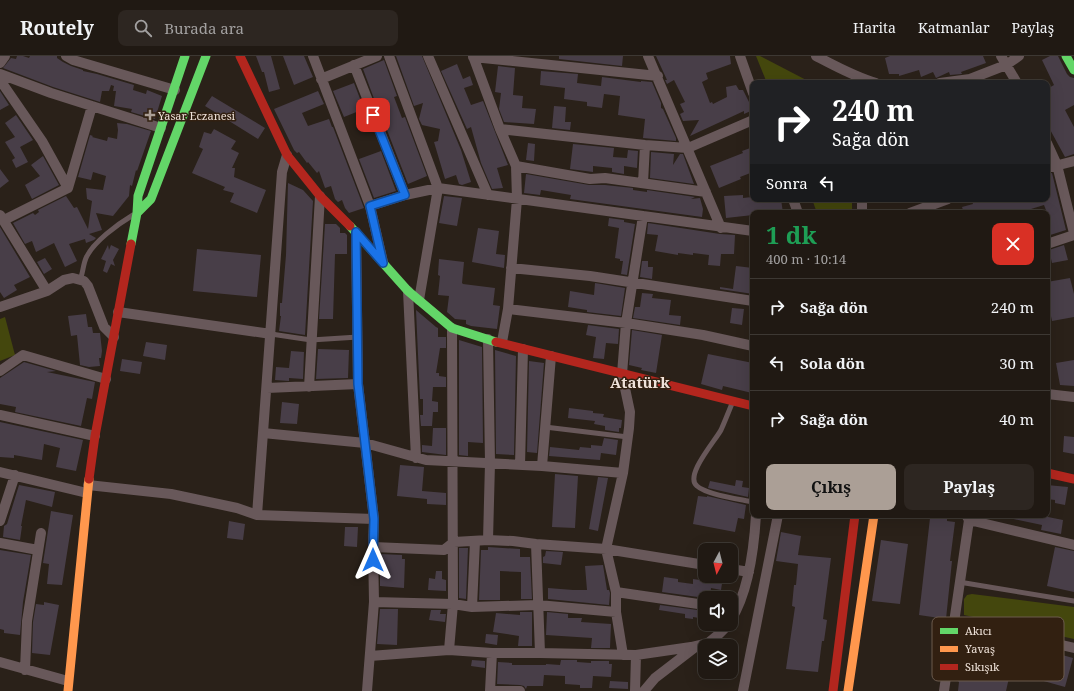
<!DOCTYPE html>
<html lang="tr">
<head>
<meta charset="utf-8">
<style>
	:root { --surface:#201913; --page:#2d2621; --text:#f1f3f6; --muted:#a2a0a0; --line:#3d3833; --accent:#ab9f96 }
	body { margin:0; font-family:"Noto Serif",serif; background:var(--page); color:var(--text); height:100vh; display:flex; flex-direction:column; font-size:15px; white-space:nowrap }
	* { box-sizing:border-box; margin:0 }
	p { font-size:13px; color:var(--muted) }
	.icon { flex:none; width:22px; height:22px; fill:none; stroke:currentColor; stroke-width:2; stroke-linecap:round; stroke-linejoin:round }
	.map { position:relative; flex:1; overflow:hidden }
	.panel { position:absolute; left:750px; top:154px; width:300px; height:308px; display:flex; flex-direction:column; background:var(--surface); border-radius:8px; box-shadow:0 4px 16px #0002,0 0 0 1px var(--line) }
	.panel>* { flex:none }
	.banner { position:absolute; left:750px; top:24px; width:300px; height:122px; border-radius:8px; box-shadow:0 4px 16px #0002,0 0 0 1px var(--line); background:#202124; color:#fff; overflow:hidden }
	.needle { width:26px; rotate:187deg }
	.controls { position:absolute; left:698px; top:487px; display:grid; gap:8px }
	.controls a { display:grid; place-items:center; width:40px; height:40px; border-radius:8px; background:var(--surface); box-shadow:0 4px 16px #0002,0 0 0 1px var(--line); font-size:20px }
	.pin { position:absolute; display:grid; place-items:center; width:34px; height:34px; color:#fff; margin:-17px; border-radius:8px; box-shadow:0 2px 6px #0006 }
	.me { position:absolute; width:44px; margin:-22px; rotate:0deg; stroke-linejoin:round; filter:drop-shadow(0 0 3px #0008) }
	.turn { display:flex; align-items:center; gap:14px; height:84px; padding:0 16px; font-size:18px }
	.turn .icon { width:52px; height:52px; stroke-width:2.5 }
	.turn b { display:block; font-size:28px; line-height:34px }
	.then { display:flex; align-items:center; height:38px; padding:0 16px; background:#0003; gap:8px; font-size:15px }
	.round { display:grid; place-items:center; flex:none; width:42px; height:42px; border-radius:8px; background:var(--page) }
	.overview { display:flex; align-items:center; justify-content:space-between; height:68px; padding:0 16px }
	h1 { font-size:24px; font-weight:700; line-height:30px; color:#1e9e55 }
	.cta { display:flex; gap:8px; margin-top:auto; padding:8px 16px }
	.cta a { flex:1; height:46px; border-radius:8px; background:var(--accent); color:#111; font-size:16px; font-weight:700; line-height:46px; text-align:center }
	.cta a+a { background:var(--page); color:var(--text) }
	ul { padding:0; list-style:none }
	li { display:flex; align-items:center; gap:12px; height:56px; padding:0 16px; border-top:1px solid var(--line) }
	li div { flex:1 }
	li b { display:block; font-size:15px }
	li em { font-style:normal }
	header { display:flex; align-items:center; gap:24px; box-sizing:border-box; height:56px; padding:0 20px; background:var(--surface); border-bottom:1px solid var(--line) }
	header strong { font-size:19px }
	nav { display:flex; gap:22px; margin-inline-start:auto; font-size:14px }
	.search { width:280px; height:36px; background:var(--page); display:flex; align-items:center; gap:10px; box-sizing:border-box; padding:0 14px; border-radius:8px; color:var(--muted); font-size:15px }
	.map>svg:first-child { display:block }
	.green { fill:#44470d }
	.building { fill:#483e48 }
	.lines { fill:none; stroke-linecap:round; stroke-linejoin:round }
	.lane { stroke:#68585a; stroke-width:5 }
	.street { stroke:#68585a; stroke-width:10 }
	.fast { stroke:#63d668; stroke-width:9 }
	.slow { stroke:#ff974d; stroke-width:9 }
	.jam { stroke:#b3261e; stroke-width:9 }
	.route-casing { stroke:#114b97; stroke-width:10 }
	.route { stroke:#1a73e8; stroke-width:7 }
	.poi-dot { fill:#ab9f96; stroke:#322011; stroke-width:1.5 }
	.labels { text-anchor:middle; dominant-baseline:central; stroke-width:3; stroke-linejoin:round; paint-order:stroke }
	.poi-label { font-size:11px; fill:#f0e3da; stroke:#322011; text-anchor:start }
	.district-label { font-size:15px; font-weight:bold; fill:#f0e3da; stroke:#322011 }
	.key { fill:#322011; stroke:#6b5a4d; stroke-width:1 }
	.key-label { font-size:11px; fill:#f0e3da }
</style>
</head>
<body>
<header>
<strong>Routely</strong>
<div class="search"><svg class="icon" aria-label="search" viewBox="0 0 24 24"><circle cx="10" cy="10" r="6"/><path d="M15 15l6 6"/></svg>Burada ara</div>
<nav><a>Harita</a><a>Katmanlar</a><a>Paylaş</a></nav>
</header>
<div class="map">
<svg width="1074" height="635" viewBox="0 0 1074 635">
	<rect width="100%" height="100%" fill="#2a2119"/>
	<path class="green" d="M756,0h4l52,27h-45z
		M812,143h40v14h-35z
		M5,261l10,38 -15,6v-42z
		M972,538l102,13v32l-110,-24v-16l3,-4z"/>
	<path class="building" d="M17,0h6l6,2 1,-2h27v2l6,4 8,4 12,4v1l14,3 37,11 -1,5 13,4 1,-4 15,6 -7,23 -24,-7 1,-3 -18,-3 2,-15h-3l1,-5 -3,-1 -2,6h-7l-2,11 -47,-15 -50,-19 8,-10 5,1z
		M256,0h15l9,33 -11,3 -5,-20h-2z
		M283,0h21l9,21 -19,8z
		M396,0h26l39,94 10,32 -9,3 -3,-1 -3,-9 -11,4 -11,-37 4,-1 2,-12 -18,-4 -3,-6 4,-16 -9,3z
		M559,0h64l-1,10 -63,-7z
		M656,0h74l1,8 -25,9 2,6 -6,3 5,13 3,8 2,-1 1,2 14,-7 -1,-10 10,-2 3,5h4l10,20 -9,4v-3l-54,25 9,-16 -16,1 -3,-7 4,-2 -4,-8 5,-2 -11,-22 -7,4 -2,-4h2z
		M890,0h93l3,7 -25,9 1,2 -12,1 -1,-3 -13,6 -3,-6 -12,5 -2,-7 -20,6v-2h-10l-4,-16z
		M1050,0h8l9,18 3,3 4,1v27l-9,5 9,17v27l-9,3 -18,-33v-35l7,-4 -12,-25z
		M384,4l13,36 -3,1 8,21 3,-1 22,59 -19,8 -23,-59 2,-1 -8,-21 -3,1 -13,-35z
		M457,8l6,15 7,-3 3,9 -9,3 7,17 12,-4 25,64 -11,3 6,20 -11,1 -11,-26 -10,-36 -4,2 -26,-58z
		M498,10l17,2 -2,27 10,1 -1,12 14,1 -2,15 -30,-2 -5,-13 2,-16 -6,-1z
		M541,15l37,3 -1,9 24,3 1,-9 39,5v-1l11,1 9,21v5l2,1 13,29v3l-33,-3 2,-19 -27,-4 2,-19 -16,-2 -2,14 -15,-2v-4l-23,-3 1,-11 -25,-3z
		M354,27l10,26 -20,8 -11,-26z
		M0,35l9,14 -9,5z
		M318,35l6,13 -22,9 6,13 21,-7 3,8h1l31,81 -15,5 -4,-5 -3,-8 -4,2 -3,-3 -4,-13 -6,2 -6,-17 -2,2 -9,-11 -1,1 -8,-11 -2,1 -3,-3 -20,-41z
		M212,40l53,32 -7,11 -53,-33z
		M554,50l12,1 -1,15h6l-1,8 -18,-2z
		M16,59l17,25 -13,7 8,15 -12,6 -4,-8 3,-2 -10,-16 10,-5 -10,-14z
		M117,67l10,1 24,7 -14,40 -1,-1 -4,16 -2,-1 -1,11 -16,20 -17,-3 6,17 -13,4 7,4 -2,2 -8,3 -1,-4 -16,5 8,17 -12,6 -11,-24 -18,9 -4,-11 -7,3 -12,-21 20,-10 2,2 4,-3 -1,-2 28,-14 8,12 3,-1 11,22 4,-28 -5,-2 -1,-11 17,2 3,-14 -13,-4 -2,8 -13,-3 12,-42 3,1 -1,1 15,4 1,-4 9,2 1,-9z
		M214,73l22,12 -5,8 8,4 -7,15h3l-1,9 32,13 -9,23 -27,-11 4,-9 -11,-3 2,-3 -33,-14 11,-24 -4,-2 5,-15 7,2z
		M528,87l7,1 -1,17 -8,-1z
		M573,88l41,4 -1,9 14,1 1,-8 10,1 -1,17 -13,-2v8l-12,-2v-4l-19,-2v6l-23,-3z
		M753,91v25l-13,5 1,2 -22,9 -9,-22 33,-13 -1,-2z
		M381,95l15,40 -22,7 -15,-39z
		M651,96l23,2 -1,11 7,-11h3l11,30 -44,-6z
		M43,100l16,29 -27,14 -7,-14 15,-9 -9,-11z
		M0,113l9,12 -9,7z
		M1052,117l14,57 -19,6v-8l3,-1 -3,-14 -3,-8 -26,8h-54l-2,-6 11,-3 -1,-3 6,-2h69v-25z
		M526,118l63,11h16l28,3v2l14,2v-2l48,7 -4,2 9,-1 3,11 -1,8 -132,-18 1,-4 -30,-5 -1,5 -16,-2z
		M288,127l15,7 10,11 -8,134 -26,-4 2,-15h-1v-13h2l4,-48z
		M743,139v3l9,-1 1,2h28l2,14h-30v2l-27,3 -2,-22z
		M444,140l18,2 -5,28 -18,-3z
		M609,162l15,2v2l11,2 -8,51 -6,-1 2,-13h-3v-2l-5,-1 4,-30 -11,-2z
		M648,167l72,11 15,1 -1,19h-13l-1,12 -12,-1 1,-10 -16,-2v2l-15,-2v2l-23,-4 3,-16 -11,-1z
		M325,168h11l4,4v5h5l2,2v19h-12l-2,65h-14z
		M0,171l30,50 -16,8 3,5 -13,8 -4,-6z
		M478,172l21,3 -3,23 9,1 -1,13 -32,-6z
		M108,189l1,5 2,-5 8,4 -6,11 2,6 -4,-2 -4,9 -4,-2 3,-10 -5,-2z
		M1064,189l4,15 -16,3 -3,-13z
		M197,193l64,6 -4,42 -64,-6z
		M45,202l7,11 -8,5 -7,-12z
		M439,203l25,3 -2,21 1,1 32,4 -2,17 7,1 -3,23 -26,-3 -5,-2v-4l-11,-1 -8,-7 2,-16 -11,-1 2,-19 -2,-1z
		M642,205h6v6h5l-1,12 -12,-2z
		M736,210l17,2v26l-33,-5v-2l13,2z
		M1070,222l4,16v23l-22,4 -5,-24v-15z
		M595,227l30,5 -4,28 -34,-4v-2l-19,-3 2,-16 24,4z
		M642,237l11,1 -1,4 19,2 -2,15 12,1 -1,9 -47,-7 2,-11h5z
		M732,252l12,1 -2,16 -12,-2z
		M416,254l20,17 2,1v9h8v11h-6l-4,25h3v3l7,1v10h-13l-1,14 6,1v10h-5l-1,14h-11l-1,-11h3v-16h-3z
		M86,258l2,13h4l1,6h7l2,18 -1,7h-2l1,8 -11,1 -9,-2 -3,-30 -6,1 -3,-20z
		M588,269l31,4 -1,15 -12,-1 -2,16 -11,-1 3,-21 -10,-2z
		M632,274l30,5 -6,38 -15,-3 1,-2 -13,-3z
		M459,284l23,7 1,96 -15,-1v14l-9,-1z
		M146,286l21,3 -2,15 -22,-4z
		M318,293l31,1 -1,28 -32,1z
		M495,294l21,6 -2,99 -18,-1z
		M291,295l13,1 -1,27 -14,-1v3l-14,-1 1,-13 13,1z
		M708,298l45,9 -1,30 -29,-7 -1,4 -21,-6z
		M122,303l20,3 -2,12 -20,-3z
		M1074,304v26l-14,-1 -4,-22z
		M529,305l15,2 -7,90 -10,-1z
		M24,306l32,9 -9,1 48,10 -3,17 -5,-1 -6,28 -66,-14 1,-5 -16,-3v-26z
		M282,346l17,2 -2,20 -17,-1z
		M569,352l24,3v2l11,1 -1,3 19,3 -1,8h-2v4l-14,-2v-4l-11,-2 1,-3 -27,-3z
		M0,366l83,18 -7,31 -20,-4 4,-19 -16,-4 -2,16 -28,-5v3l-14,-1z
		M433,372h13v27l-24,-3v-7l10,1z
		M1064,380l10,1v17l-11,-2z
		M604,382l14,2 -2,15 -15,-2 -1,7 -51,-4 1,-9 29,3 1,-3 11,1v-3l11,1z
		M400,409l24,2 -2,24 24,2v12l-19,-1v-5l-30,-3z
		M555,418l23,2 -3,52 -23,-1z
		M598,421l10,1 -10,53 -9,-2z
		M736,424l7,1 -1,6 7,1 -1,9 -40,-9 2,-7 25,5z
		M19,429l36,7 -3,15 -26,-7 -5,26h1l-2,14 -17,-3 1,-11 3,-2z
		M1047,429l21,2 -3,18 -10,-2v-3l-8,-1z
		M698,440l9,1v-1l39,9 -2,14 -6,-1 -3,14 -42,-8z
		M51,455l22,4 -11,70 -15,-1 2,-20 -6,-1z
		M1009,459h29l25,5 -2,14 -20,-4 1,-5 -33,-7z
		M937,461l10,1v3l8,1 -5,39h2l-6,58 -27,-4 11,-97 7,1z
		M229,465l16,3 -2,16 -16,-2z
		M345,471h13l-1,20 -13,-1z
		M781,476l20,4 -3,19 33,3 -8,61 4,1 -3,21h-2l-4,31 -32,-3 9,-62 -3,-1 2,-21h2l2,-21 -22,-3z
		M881,484l27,4 -8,60 -28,-3z
		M488,491l32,2v8h10l2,42h-11v-27l-21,-1v29h-21l2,-50h7z
		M1055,491l19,4v41l-27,-6z
		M459,492h9l-2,51 -7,-1z
		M0,494l31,5 -8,47 -3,33 -16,-2v-3l-4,-1z
		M546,495l17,1 -2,13 -18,-2v-6l2,-1z
		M380,498l22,1v4h3l-1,29 -24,-2z
		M603,509l4,25h2l1,3 -1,12 -61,-6v-11l25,2h14l-2,-24z
		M436,515h6v8l4,1v11l-18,-1 1,-12 6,1z
		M700,519l23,2 -2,13 -10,-2 -1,10h-5l-43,-6 2,-15 14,2v3l15,2v-5l7,1z
		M44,546l15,3 -9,50 -18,-2 1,-31 3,-18 8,1z
		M660,549l45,6v8l-12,-2v2l-8,-1v-4l-26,-4z
		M380,553h18l-1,36 -20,-1z
		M431,554h10l-1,4h6l-1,8 -16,-2z
		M520,556h12v34h-14l1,-10 -26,-4 3,-19 24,2z
		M547,556l21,2v4h14l-1,4 30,2 -1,24h-19l1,-10 -46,-3z
		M965,574l29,6 -1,7 40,4 -2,24 -20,-2 -5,22h-48l1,-9 -1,-1 4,-19h-2z
		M486,578l12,1 -1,10 -12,-2z
		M1048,595l25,7 -8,29 -25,-7z
		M472,604l13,1v7l-14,-2z
		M561,604h16v2l14,1v-2h18v3h3l-1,13 -18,-1 -1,12h-12v-3l-15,-1v-8l-21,-1 -1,11h-16l-1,3 -2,-3 -4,-1 -23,-1 1,-22 14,1v2h34v-1l14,1z
		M610,625l18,1v7l-19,-1z"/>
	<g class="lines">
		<path class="lane" d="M80,224c3,-7 3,-15 6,-22 7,-16 32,-34 47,-43
			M271,278l40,6 47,-3
			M733,345c-4,10 -8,20 -12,29 -6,11 -37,46 -24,56 10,9 42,13 56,16
			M545,371l83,10
			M959,526l115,19"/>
		<path class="street" d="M66,0l7,4 102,30
			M313,0l57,150 13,56
			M389,0l49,132 -19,112
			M428,0l60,139
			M473,0l27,73 16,37 1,33 -9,110 -6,33
			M648,0l73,172
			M740,0l13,37
			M816,0c19,10 39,21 60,27
			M1001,0l16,27
			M473,1l185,19
			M0,7l5,-7
			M354,9l51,130
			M0,18l51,19 110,35
			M321,23l56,-23
			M0,24l42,61 26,47
			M940,27l30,-4 36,-14 13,-9
			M500,73l145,16 43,3 65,-28
			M1047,87l10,22 17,68
			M516,110l74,13 15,-1 101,14
			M1047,112l27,-7
			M643,127l2,-38
			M793,143l5,14
			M370,150l35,-11 33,-7 315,43
			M862,157v-14
			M910,157l38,-14
			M0,159l47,76
			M4,164l64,-32 24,-82
			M356,176l2,152 16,135 -1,28 1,55 -7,89
			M1047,188l27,-9
			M511,212l79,8 163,25
			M408,235l8,167
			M0,251l47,-16 17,-11 9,-2 11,3 4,5 16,41 10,10
			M508,253l118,14 77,12 50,11
			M118,256l153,22
			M488,283l2,124 -2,77
			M0,315l23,-16 83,24
			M309,331l11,-191
			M267,332l91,-4
			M1047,338l27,3
			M0,359l95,21
			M263,377l102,10 61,17 116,6 81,7
			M520,409l3,-116
			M542,410l9,-110
			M0,416l87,21
			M88,429l83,9 66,14 20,7 117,4
			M257,459l25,-343 5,-17
			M966,459l3,5 105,25
			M0,465l15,-46
			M0,487l38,7
			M536,488l4,109
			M373,491l71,3 10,-8 34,-2 25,1 23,3 70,5 99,16
			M731,513l18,3
			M616,536l89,13
			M374,546l79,2 19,3 66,-2 78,7
			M472,551l3,-66
			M731,564c18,-29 23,-71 25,-105
			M953,564l121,28
			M449,594l4,-46 -1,-276
			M623,599l-7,-43v-20l-10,-43 17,-76 6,-45 1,-16 -8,-38 4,-51 17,-107
			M370,600l79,-6 43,3h48l96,2 55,-8 17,-4 11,-9 10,-10
			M0,606l68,19
			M25,614l2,-49 14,-88
			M490,635l2,-38
			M490,635h30
			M635,635l1,-36
			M644,635l11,-13 39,-30
			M743,635l35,-176
			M944,635l25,-171"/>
		<path class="fast" d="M1066,0l8,14
			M137,157l14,-14 55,-143
			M350,170l58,65 44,37 44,14
			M131,188l6,-31 1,-17 47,-140"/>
		<path class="slow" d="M68,635l21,-212
			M848,635l26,-176"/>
		<path class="jam" d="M240,0l47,99 33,41 30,30
			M496,286l257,64
			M1047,417l27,6
			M89,423l6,-43 36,-192
			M833,635l22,-176"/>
	</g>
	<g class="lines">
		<g class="route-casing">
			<path id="route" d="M373,59l32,80 -35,11 13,57 -27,-31 2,152 16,135 -1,41"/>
		</g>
		<use href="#route" class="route"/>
	</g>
	<path class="poi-dot" d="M148 53h4v4h4v4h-4v4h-4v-4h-4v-4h4z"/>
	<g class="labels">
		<g class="poi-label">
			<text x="158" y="59">Yasar Eczanesi</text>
		</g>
		<g class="district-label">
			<text x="640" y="326">Atatürk</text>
		</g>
	</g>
	<rect x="932" y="561" width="132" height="64" rx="6" class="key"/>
	<rect x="940" y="572" width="18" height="6" fill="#63d668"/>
	<rect x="940" y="590" width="18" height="6" fill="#ff974d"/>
	<rect x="940" y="608" width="18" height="6" fill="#b3261e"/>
	<g class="key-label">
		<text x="965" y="579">Akıcı</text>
		<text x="965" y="597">Yavaş</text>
		<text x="965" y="615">Sıkışık</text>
	</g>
</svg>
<div class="controls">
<a><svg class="needle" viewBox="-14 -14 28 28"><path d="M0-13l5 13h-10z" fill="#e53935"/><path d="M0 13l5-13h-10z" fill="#a2a0a0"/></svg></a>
<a><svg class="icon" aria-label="sound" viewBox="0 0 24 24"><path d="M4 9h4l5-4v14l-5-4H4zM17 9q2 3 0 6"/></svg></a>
<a><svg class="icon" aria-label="layers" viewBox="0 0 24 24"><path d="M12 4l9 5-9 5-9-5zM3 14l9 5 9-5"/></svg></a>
</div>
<div class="pin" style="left:373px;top:59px;background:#d93025"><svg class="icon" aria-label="arrive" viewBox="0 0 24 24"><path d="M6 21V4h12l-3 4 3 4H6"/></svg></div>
<svg class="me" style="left:373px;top:504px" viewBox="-20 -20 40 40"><path d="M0-17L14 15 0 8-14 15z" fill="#1a73e8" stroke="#fff" stroke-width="4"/></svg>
<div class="banner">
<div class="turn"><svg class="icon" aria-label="right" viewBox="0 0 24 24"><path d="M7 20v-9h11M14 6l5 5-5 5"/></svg><div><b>240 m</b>Sağa dön</div></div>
<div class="then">Sonra<svg class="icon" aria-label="left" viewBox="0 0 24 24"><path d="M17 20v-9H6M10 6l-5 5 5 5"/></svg></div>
</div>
<section class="panel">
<div class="overview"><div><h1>1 dk</h1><p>400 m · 10:14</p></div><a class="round" style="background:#d93025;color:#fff"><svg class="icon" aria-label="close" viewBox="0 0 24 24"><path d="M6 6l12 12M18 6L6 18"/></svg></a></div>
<ul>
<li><svg class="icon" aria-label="right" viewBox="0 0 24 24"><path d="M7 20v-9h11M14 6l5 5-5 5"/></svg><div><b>Sağa dön</b></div><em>240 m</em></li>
<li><svg class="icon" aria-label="left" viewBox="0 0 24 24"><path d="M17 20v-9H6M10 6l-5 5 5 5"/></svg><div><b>Sola dön</b></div><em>30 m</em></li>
<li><svg class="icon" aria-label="right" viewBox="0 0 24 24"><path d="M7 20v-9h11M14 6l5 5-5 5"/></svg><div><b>Sağa dön</b></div><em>40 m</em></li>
</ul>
<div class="cta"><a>Çıkış</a><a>Paylaş</a></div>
</section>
</div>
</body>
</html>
